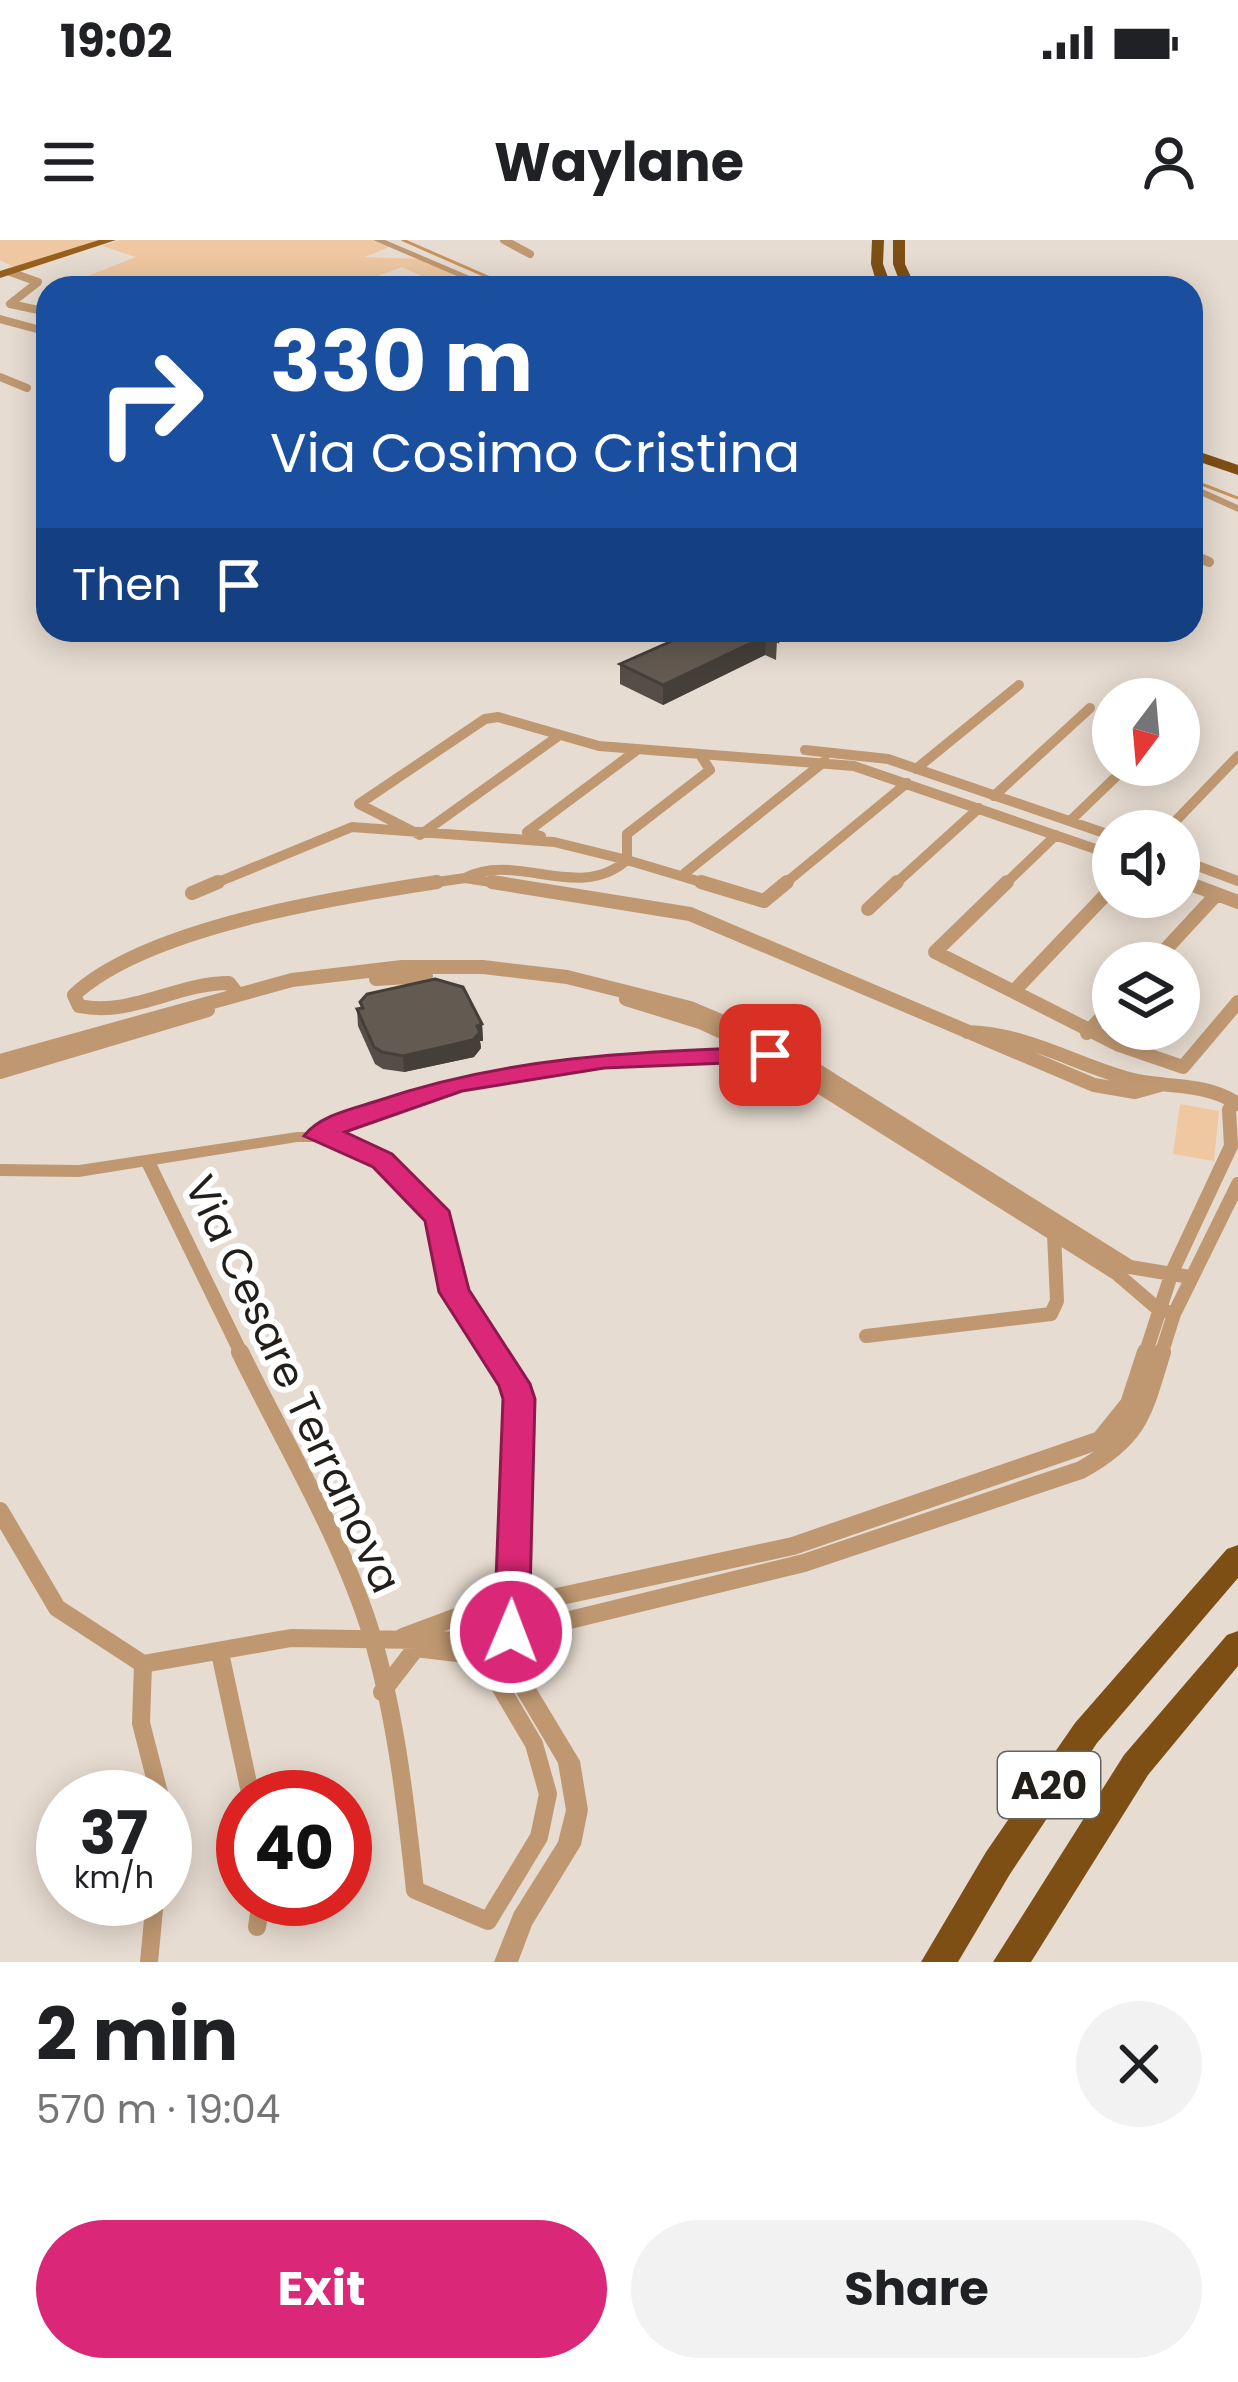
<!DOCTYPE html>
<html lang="en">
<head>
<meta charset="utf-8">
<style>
	:root { --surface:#fff; --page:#f2f2f2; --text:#202124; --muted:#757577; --accent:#db2777 }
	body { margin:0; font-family:Poppins,sans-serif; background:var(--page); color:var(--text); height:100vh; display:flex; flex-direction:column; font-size:45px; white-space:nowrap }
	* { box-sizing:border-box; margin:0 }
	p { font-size:39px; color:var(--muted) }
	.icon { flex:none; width:66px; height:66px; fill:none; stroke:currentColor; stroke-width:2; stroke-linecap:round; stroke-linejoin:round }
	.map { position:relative; height:1722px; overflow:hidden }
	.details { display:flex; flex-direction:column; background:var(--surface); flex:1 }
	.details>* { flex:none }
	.guide { position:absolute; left:36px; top:36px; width:1167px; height:366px; border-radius:36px; box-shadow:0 6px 30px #0003; background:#1a4fa0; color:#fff; overflow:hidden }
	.needle { width:78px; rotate:196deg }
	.buttons { position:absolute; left:1092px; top:438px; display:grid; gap:24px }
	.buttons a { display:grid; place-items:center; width:108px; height:108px; border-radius:50%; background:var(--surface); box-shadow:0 6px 30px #0003; font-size:60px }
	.speed { position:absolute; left:36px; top:1530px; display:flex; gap:24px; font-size:60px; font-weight:700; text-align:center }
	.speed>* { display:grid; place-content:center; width:156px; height:156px; border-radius:50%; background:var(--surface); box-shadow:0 6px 30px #0003; line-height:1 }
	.speed small { font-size:30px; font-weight:400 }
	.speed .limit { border:18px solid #d22; background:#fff; color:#111 }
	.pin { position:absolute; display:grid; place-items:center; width:102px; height:102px; color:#fff; margin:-51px; border-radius:24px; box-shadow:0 6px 18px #0006 }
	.me { position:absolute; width:132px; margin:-66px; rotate:1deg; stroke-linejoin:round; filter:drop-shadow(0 0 9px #0008) }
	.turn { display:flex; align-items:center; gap:42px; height:252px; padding:0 36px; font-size:54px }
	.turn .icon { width:156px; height:156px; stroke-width:2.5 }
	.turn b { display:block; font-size:84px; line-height:102px }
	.then { display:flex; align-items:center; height:114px; padding:0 36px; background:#0003; gap:24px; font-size:45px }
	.round { display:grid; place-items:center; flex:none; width:126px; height:126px; border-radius:63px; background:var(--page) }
	.headline { display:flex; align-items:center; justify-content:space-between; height:204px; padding:0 36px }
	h1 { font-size:72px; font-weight:700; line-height:90px }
	.primary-button { display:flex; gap:24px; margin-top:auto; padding:24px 36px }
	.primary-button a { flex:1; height:138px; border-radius:72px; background:var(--accent); color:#fff; font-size:48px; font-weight:700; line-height:138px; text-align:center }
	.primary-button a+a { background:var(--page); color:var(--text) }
	.status { display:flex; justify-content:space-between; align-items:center; height:84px; padding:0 60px; background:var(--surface); direction:ltr }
	.status svg { height:33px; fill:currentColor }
	header { display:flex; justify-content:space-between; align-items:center; height:156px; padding:0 36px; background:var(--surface); font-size:54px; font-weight:700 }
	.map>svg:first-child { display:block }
	.green { fill:#efc8a2 }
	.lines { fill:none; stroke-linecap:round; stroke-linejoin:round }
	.stream { stroke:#c9935d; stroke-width:3 }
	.minor-far3 { stroke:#bf9871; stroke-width:8 }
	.minor-far2 { stroke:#bf9871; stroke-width:10 }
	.minor-far1 { stroke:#bf9871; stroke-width:14 }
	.minor { stroke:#bf9871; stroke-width:18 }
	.tertiary { fill:#bf9871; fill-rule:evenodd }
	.primary { fill:#965f1c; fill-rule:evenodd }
	.motorway { fill:#7e4f15; fill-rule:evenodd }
	.wall { fill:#554d46 }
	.shaded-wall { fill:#453f39 }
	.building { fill:#635a51; stroke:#453f39; stroke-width:3 }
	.route { fill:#db2777; stroke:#8e194d; stroke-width:3 }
	.labels { text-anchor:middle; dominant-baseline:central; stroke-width:12; stroke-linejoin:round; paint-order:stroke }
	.shield { fill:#fff; stroke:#64625f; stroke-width:3 }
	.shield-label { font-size:39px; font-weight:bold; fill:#221e1a }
	.street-label { font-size:42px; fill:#221e1a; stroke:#fff }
</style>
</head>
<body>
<div class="status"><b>19:02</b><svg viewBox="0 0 49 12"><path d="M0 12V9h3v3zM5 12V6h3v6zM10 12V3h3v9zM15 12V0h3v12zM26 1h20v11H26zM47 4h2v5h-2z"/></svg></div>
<header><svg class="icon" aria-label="menu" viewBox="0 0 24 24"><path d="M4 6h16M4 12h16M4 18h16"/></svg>Waylane<svg class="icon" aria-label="person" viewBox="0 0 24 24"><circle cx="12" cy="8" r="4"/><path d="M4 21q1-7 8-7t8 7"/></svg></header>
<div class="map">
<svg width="1238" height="1722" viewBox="0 0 1238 1722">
	<rect width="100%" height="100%" fill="#e7dcd1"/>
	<path class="green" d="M0,0h99l-86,27 -13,-7z
		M120,0h252l17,7 -24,10 56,2 64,29 -55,-8 -28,-13 -57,21 -283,-2 74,-29 -34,-11z
		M1180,864l39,7 -5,50 -41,-7z"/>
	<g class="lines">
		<path class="stream" d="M403,0l110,48
			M1191,240l47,18"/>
		<path class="minor-far3" d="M504,0l26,14
			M10,32l28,10 -28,22 38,8
			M0,79l48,13
			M0,137l27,11"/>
		<path class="minor-far2" d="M1191,314l18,8
			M557,497l-137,98 -61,-31 126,-85 13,-2 101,29 255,20 259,89
			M805,510l83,9 225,77
			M701,516l9,14 -83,64v26l84,25
			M916,529l103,-84
			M994,556l96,-88
			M1070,581l55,-53
			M1166,591l72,-75
			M541,596l-14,-4 110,-82
			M1179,619l59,22
			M685,633l140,-112
			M1179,640l14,5
			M211,645l141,-58 202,15 73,18c-49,43 -110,-9 -162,18
			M417,645l48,-7 45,7
			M783,645l124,-102
			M894,645l85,-77
			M1004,645l52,-50"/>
		<path class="minor-far1" d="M492,642l198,32 404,171 41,7 25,-7
			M701,642l63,19 23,-19
			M1007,642l-72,70 184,93 64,22 55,-65
			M1185,642l53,20
			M192,653l26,-11
			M868,669l29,-27
			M1153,723l63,-68
			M376,739l50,-3
			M1016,749l97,-102
			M236,752l-7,-9c-53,0 -97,34 -150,23l-5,-11c73,-68 265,-98 363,-113
			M626,759l74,23 63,29 353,222 42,36 16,5
			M967,792c61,2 105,31 162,47 38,10 74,2 109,25
			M1087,793l26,-28
			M0,821l292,-81 110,-13h81l84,10 123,31 83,35 357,224 60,10
			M0,832l208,-62
			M318,896c140,-72 295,-78 450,-81
			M148,922l94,193
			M866,1096l185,-22 6,-13 -3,-67
			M1145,1115l27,-83 59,-126 -2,-36 5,-8
			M1161,1115l13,-41 64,-130"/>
		<path class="minor" d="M240,1112c45,92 102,186 132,284 24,81 34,170 43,254l73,31 51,-84 9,-43 -14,-50 -52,-88 -67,-8
			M0,1271l57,97 86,56
			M403,1397l83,-31 43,-3 264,-57 307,-106 29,-36 17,-52
			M220,1413l31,144
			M143,1424l148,-26 192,3 321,-78 277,-93c59,-33 62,-56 81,-118
			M143,1424l-2,59 19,74
			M382,1452l37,-48
			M257,1687l4,-28
			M149,1722l6,-63"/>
		<path class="tertiary" d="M373,0h12l113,48h-13z
			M1191,244l47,21v7l-47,-21z
			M297,892h31l42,12 48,38 27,31 18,78 66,108 -5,269 56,93 8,49 -7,35 -49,80 -14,37h-24l20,-50 44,-70 8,-32 -8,-47 -56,-94 7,-270 -64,-108 -14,-72 -25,-29 -48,-38 -31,-10h-30l-218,35 -79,-1v-12l79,1z"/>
		<path class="primary" d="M99,0h17l-116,38v-7z"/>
		<path class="motorway" d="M872,0h12l-1,24 9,24h-14l-7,-24z
			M893,0h12v24l11,24h-14l-9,-24z
			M1191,209l47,16v10l-47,-16z
			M1238,1305v33l-141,165 -87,131 -52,88h-37l65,-110 89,-129 152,-174z
			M1238,1391v35l-90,109 -117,187h-38l131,-207 103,-120z"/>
	</g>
	<path class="wall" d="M774,390l3,11 -1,19 -11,-5 -102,50 -43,-21v-20z
		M360,762l122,22 1,17h-3l1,7 -7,9 -70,15 -21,-3 -8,-5 -17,-38 -1,-17h4z"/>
	<path class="shaded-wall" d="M766,396l-1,19 -102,50v-20z
		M482,784l1,17h-3l1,7 -7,9 -70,15 -1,-16z"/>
	<path class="building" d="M697,390h77l3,11 -11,-5 -103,49 -43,-21z
		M435,739l28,8 19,37 -5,2 3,6 -7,8 -70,16 -21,-4 -8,-5 -17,-38 6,-1 -3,-6 7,-8z"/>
	<path class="route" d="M770,807l9,2v12l-175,7 -142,23 -117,41 47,22 57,57 20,79 61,94 5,15 -6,233 -5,10 -13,5 -12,-5 -5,-10 9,-233 -4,-13 -60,-94 -14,-71 -52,-54 -69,-31c16,-21 49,-27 73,-35 129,-44 258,-50 393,-54z"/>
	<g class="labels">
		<rect class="shield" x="998" y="1512" width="102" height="66" rx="9"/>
		<g class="shield-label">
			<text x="1049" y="1545">A20</text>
		</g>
		<g class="street-label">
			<text transform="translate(293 1144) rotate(65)">Via Cesare Terranova</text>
		</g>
	</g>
</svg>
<div class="buttons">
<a><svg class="needle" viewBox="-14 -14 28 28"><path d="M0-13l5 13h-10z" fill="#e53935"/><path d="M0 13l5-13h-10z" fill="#757577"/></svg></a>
<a><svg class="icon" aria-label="sound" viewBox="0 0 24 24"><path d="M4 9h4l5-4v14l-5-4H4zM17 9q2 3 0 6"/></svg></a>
<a><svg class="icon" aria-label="layers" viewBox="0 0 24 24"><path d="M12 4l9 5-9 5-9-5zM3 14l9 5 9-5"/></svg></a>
</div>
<div class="speed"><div>37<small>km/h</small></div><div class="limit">40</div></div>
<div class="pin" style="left:770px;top:815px;background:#d93025"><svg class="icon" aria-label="arrive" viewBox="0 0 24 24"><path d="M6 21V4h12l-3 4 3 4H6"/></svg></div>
<svg class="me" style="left:511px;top:1392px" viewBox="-20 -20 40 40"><circle r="17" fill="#db2777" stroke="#fff" stroke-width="3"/><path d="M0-11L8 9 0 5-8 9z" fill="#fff"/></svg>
<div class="guide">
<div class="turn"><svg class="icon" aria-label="right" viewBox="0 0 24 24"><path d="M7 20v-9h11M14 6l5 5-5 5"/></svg><div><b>330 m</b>Via Cosimo Cristina</div></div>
<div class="then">Then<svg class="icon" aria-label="arrive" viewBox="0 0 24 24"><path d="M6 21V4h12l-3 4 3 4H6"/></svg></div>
</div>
</div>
<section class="details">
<div class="headline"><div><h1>2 min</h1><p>570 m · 19:04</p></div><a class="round"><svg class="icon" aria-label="close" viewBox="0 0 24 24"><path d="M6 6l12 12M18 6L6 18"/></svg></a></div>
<div class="primary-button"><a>Exit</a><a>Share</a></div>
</section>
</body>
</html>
